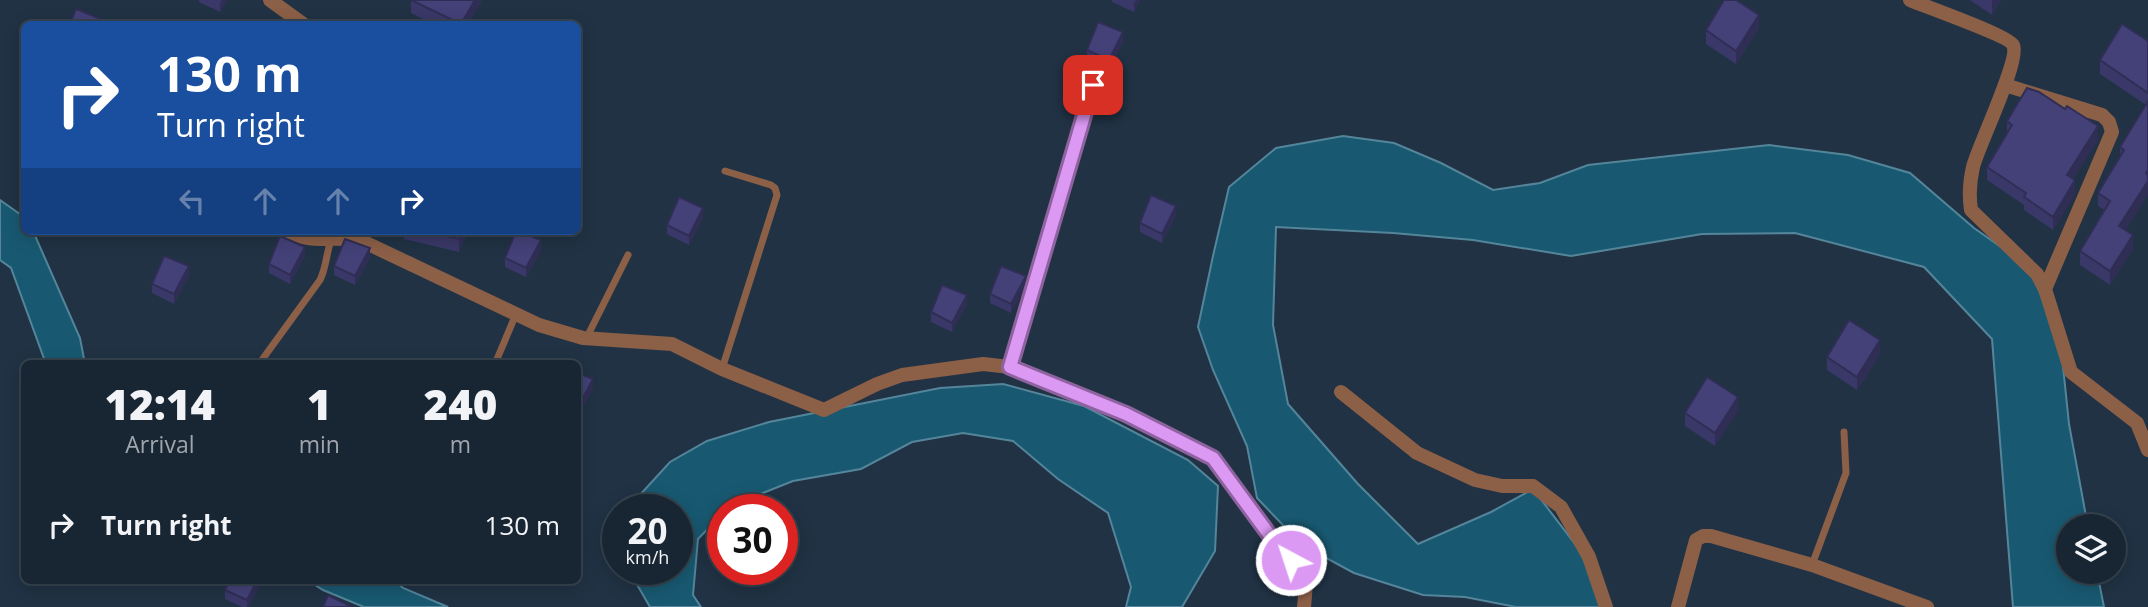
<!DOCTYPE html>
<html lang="en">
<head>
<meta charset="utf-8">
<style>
	:root { --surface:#182633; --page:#212e3b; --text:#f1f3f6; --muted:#9fa5ac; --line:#36434e }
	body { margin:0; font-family:"Open Sans",sans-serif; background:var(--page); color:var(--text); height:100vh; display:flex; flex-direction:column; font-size:26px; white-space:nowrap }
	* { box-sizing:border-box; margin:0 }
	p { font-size:23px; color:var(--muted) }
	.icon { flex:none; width:38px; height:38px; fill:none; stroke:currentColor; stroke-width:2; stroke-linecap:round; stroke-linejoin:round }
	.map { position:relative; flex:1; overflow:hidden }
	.sheet { position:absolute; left:21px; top:360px; width:560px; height:224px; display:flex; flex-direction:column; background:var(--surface); border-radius:10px; box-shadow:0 4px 18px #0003,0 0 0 2px var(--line) }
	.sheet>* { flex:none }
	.guide { position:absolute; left:21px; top:21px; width:560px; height:214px; border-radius:10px; box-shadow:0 4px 18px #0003,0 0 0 2px var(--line); background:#1a4fa0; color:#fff; overflow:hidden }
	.controls { position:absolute; left:2056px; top:514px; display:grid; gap:14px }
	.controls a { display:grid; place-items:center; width:70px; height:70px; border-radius:50%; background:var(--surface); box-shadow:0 4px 18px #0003,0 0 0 2px var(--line); font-size:35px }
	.speed { position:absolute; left:602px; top:494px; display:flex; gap:14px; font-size:35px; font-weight:700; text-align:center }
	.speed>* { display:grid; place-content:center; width:91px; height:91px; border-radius:50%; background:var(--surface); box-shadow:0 4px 18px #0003,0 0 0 2px var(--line); line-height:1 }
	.speed small { font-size:18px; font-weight:400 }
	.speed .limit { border:10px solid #d22; background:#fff; color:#111 }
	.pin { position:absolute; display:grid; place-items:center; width:60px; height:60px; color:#fff; margin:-30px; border-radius:14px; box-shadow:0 4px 10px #0006 }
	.me { position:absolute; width:77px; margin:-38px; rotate:320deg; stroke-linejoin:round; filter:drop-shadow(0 0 5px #0008) }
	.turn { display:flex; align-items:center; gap:24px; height:147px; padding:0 21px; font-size:32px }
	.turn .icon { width:91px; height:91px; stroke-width:2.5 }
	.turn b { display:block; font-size:49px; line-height:60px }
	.lanes { display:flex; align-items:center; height:66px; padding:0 21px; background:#0003; justify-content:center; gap:35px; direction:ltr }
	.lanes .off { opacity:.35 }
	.eta { display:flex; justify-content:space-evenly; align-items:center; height:119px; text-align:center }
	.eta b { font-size:42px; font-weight:800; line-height:49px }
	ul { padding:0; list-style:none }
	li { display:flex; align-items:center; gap:21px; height:91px; padding:0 21px }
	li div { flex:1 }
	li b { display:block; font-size:26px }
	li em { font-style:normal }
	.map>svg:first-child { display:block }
	.water { fill:#185971; stroke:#54859a; stroke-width:2 }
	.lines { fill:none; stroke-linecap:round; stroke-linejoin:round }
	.service { stroke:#8c5f47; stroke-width:7 }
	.minor { stroke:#8c5f47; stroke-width:14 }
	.wall { fill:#3a3868 }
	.shaded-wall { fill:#302e55 }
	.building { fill:#444179; stroke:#302e55; stroke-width:2 }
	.route-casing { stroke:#8f639f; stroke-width:18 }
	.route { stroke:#dc99f4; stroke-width:12 }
</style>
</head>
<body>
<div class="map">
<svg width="2148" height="607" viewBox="0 0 2148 607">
	<rect width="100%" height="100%" fill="#203244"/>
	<path class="water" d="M1343,136l51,7 47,20 52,27 47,-7 48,-18 181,-20 79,10 62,18 64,55 54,38 32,71 9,87 19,103h-20v45h29l7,35h-91l-21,-268 -68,-72 -129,-34 -93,1 -131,22 -98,-16 -80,-7 -117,-6 -3,98 15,79 70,80 60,60 73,-32 42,-23 55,72 17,46h-89l-51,-10 -42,-2 -69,-22 -52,-28 -45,-47 -10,-52 -34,-76 -15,-43 15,-71 16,-69 47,-39z
		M0,200l24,17v14h9l47,107 5,26h-39l-35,-96 -11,-8z
		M1003,384l81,22 104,54 30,26 -3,65 -33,56h-56l5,-20 -23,-74 -50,-34 -45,-38 -50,-8 -51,9 -51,27 -68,12 -70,28v4l-25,26 -5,56 8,12h-51l-22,-38h49v-60h-50l43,-47 37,-21 62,-19 171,-34z
		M309,581h86l8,7 45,19h-84l-41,-17z"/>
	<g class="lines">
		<path class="service" d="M587,337l41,-82
			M259,364l61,-84c8,-16 6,-34 15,-49
			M495,364l21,-50
			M1010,367l83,-282
			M722,369l55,-174 -2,-7 -4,-3 -46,-14
			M1812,565l34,-92 -2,-41"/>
		<path class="minor" d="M270,0l33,24
			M1910,0c14,6 99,36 103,45 8,14 -35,101 -40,122 -3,13 -4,30 -2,43l66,64 8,15 26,83 66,51 11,27
			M2005,85l97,30 7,7 3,10 -67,157
			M287,231c27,15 47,3 75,10l177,84 44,13 89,6 50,25 102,41 53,-26 25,-9 81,-11 27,3 116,47 87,44 6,6 60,84 24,24 3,12 -2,23
			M1341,392l76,61 58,27 27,6h31l28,21 28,50 17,50
			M1678,607l18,-67 7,-4h8l101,29 115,42"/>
	</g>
	<path class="wall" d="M199,0h28l-7,12 -21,-10z
		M411,0h70v2l-13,22h-35l-22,-11z
		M1112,0h28l-6,12 -22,-10z
		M1970,0h31l-9,15z
		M1759,28l-23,36 -30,-20v-14z
		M2148,41v154l-23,35 8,19 -23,36 -30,-20v-14l25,-41 -7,-4v-13l22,-37v-9l26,-42 -46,-31v-14z
		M1123,42l-14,27 -22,-10v-9z
		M2065,109l33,31 -25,39 2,15 -22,36 -29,-20v-5l-37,-25v-13l20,-34v-12z
		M1176,215l-14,28 -22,-11v-9z
		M703,217l-14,28 -22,-11v-9z
		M404,231h64l-9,21 -55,-13z
		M541,250l-15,27 -21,-10v-9z
		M305,256l-15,28 -21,-11v-9z
		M370,258l-15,27 -21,-10v-9z
		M189,276l-15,28 -22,-11v-9z
		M1026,286l-15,27 -21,-10v-9z
		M967,304l-15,28 -21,-10v-10z
		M1880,354l-23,36 -30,-20v-13z
		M1738,411l-23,35 -30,-20v-13z
		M262,581l-14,26h-6l-17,-8v-9z"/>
	<path class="shaded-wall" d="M222,0h5l-7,12v-9z
		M475,0h6v2l-13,22h-7z
		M1136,0h4l-6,12v-9z
		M1993,0h8l-9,15v-14z
		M1759,15v13l-23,36v-13z
		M1123,32v10l-14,27v-9z
		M2098,126v14l-31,48v-13z
		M2148,170v25l-29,45v-14z
		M2075,180v14l-22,36v-13z
		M1176,206v9l-14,28v-9z
		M703,208v9l-14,28v-9z
		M462,231h6l-9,21v-13z
		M2133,235v14l-23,36v-14z
		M541,240v10l-15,27v-9z
		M305,247v9l-15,28v-9z
		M370,248v10l-15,27v-9z
		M189,266v10l-15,28v-10z
		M1026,276v10l-15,27v-9z
		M967,295v9l-15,28v-9z
		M1880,340v14l-23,36v-13z
		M593,379v10l-15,28v-10z
		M1738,397v14l-23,35v-13z
		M257,581h5l-14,26h-1v-7z"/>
	<path class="building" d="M411,0h64l-14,24z
		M1724,0h12l23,15 -23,36 -30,-21z
		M76,9l25,10 -3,5h-28z
		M1098,22l25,10 -14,28 -22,-10z
		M2122,24l26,17v52l-48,-33z
		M2027,88l12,4 26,17 2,-3 31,20 -31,49 8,5 -22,37 -29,-20 2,-4 -39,-26 25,-42 -5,-4z
		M2148,101v69l-2,3 2,2v6l-29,45 14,9 -23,36 -30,-20 30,-50 -12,-8 26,-43 -4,-3z
		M1151,195l25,11 -14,28 -22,-11z
		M679,197l24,11 -14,28 -22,-11z
		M427,231h35l-3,8z
		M516,231h2l23,9 -15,28 -21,-10z
		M280,236l25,11 -15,28 -21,-11z
		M345,239l25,9 -15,28 -21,-10z
		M164,256l25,10 -15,28 -22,-10z
		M1001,266l25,10 -15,28 -21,-10z
		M942,285l25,10 -15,28 -21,-11z
		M1849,320l31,20 -23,37 -30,-20z
		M578,373l15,6 -15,28z
		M1707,377l31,20 -23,36 -30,-20z
		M229,581h28l-10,19 -22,-10z
		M328,595l24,12h-29z"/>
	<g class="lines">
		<g class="route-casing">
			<path id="route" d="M1093,85l-83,282 116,47 87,44 66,90 12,12"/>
		</g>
		<use href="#route" class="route"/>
	</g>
</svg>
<div class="controls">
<a><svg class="icon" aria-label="layers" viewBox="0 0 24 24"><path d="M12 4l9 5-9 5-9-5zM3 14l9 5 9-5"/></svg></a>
</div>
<div class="speed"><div>20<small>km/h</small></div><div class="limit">30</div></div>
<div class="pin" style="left:1093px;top:85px;background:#d93025"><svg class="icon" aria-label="arrive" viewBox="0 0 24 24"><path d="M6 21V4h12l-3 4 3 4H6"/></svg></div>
<svg class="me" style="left:1291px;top:560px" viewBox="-20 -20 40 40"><circle r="17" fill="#dc99f4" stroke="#fff" stroke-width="3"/><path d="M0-11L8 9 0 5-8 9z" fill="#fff"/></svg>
<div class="guide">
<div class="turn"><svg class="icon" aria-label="right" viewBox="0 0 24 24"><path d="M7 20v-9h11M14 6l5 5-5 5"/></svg><div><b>130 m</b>Turn right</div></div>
<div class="lanes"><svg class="icon off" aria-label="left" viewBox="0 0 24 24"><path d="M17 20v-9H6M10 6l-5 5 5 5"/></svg><svg class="icon off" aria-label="ahead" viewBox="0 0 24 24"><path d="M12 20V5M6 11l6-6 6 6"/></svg><svg class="icon off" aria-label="ahead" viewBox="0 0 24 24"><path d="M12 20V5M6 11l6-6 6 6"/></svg><svg class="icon" aria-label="right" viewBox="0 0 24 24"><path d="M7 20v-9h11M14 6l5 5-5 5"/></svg></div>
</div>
<section class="sheet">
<div class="eta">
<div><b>12:14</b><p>Arrival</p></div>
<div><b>1</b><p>min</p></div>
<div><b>240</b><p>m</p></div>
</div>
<ul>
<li><svg class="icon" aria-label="right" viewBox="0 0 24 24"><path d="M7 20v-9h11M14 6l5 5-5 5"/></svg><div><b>Turn right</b></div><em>130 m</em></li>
</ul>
</section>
</div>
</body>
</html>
